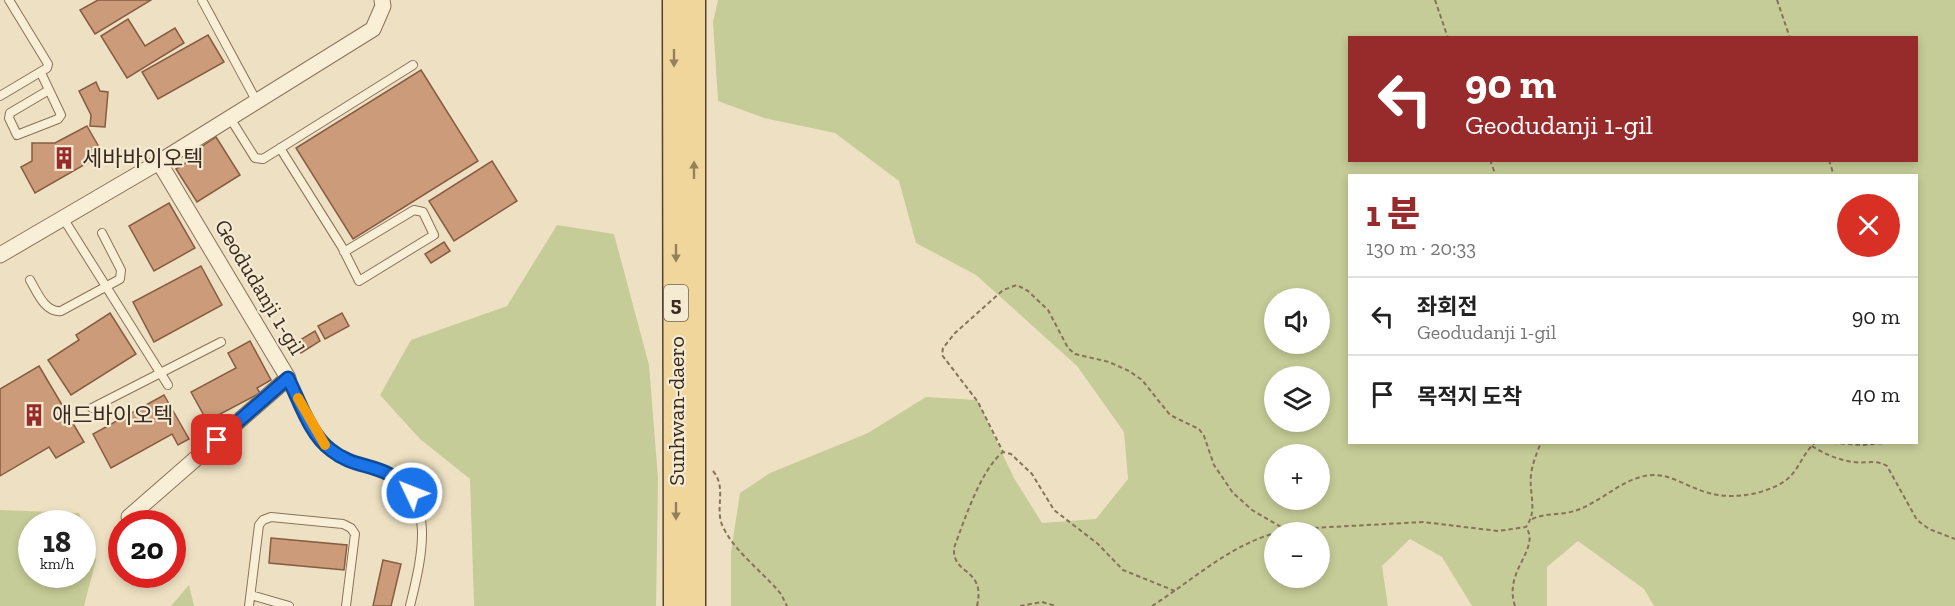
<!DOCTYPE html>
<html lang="ko">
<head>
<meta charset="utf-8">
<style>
	:root { --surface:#fff; --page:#f2f2f2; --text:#222; --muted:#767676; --line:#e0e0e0; --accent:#972a2b }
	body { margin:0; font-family:"Zilla Slab","Noto Sans KR",serif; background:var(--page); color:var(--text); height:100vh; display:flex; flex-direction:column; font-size:22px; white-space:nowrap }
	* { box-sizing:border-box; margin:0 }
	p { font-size:20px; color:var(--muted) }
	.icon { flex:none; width:33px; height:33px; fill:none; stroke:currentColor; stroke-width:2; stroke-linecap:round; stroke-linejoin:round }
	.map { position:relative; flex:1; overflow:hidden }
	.panel { position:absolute; left:1348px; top:174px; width:570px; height:270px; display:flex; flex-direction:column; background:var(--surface); border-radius:0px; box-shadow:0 3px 9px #0003 }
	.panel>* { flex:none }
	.banner { position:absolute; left:1348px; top:36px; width:570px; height:126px; border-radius:0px; box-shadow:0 3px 9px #0003; background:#972a2b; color:#fff; overflow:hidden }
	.controls { position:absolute; left:1264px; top:288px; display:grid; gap:12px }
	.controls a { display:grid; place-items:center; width:66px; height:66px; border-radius:50%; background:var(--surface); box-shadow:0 3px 9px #0003; font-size:30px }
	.speed { position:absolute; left:18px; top:510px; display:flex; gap:12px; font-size:30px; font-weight:700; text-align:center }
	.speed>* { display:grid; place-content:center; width:78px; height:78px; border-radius:50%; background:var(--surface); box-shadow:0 3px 9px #0003; line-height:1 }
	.speed small { font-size:15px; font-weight:400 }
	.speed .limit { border:9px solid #d22; background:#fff; color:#111 }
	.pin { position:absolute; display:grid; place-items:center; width:51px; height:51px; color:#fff; margin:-26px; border-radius:12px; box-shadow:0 3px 9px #0006 }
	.me { position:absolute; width:66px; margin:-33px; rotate:313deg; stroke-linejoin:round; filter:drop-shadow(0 0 4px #0008) }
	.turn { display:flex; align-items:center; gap:21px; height:126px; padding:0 18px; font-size:27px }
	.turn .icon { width:78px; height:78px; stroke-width:2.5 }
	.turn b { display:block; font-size:42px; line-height:51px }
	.round { display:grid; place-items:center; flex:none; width:63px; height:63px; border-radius:32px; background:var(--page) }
	.head { display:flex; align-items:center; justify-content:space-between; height:102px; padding:0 18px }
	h1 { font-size:36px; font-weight:800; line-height:45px; color:var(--accent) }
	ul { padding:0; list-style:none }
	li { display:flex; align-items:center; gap:18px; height:78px; padding:0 18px; border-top:2px solid var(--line) }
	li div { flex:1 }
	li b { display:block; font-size:22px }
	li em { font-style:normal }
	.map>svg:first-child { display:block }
	.green { fill:#c6cc97; fill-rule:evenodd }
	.building { fill:#cc9b79; stroke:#875c40; stroke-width:1.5 }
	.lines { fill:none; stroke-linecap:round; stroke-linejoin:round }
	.service-casing { stroke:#88725a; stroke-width:10 }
	.minor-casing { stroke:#88725a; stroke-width:17 }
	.primary-casing { stroke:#56412e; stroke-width:25 }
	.path { stroke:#88725a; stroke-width:2; stroke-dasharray:4.5 3; stroke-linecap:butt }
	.service { stroke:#f9eed6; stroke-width:8 }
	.minor { stroke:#f9eed6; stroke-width:15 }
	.primary { stroke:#f1d69b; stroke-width:22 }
	.oneway { fill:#94805c }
	.route-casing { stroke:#114b97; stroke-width:15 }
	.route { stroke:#1a73e8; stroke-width:10 }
	.slow { stroke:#f59e0b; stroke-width:10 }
	.labels { text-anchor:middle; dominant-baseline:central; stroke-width:4.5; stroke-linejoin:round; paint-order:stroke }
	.shield { fill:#f5ebd3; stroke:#716454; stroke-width:1.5 }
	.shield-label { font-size:21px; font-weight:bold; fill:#382a1e }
	.poi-label { font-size:22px; fill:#382a1e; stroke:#f5ebd3; text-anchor:start }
	.street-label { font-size:22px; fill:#382a1e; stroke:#f5ebd3 }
</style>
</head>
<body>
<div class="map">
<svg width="1955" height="606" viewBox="0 0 1955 606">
	<rect width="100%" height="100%" fill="#eee1c3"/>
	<path class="green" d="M718,0h1237v606h-301l-10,-17 -66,-48 -31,26v39h-75l-30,-49 -32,-18 -28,27 6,40h-657v-54l9,-59 30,-20 98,-40 58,-36 51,3 37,78 28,45 54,-4 32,-40 -4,-47 -47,-66 -101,-91 -60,-32 -17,-62 -64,-48 -71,-15 -46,-17 -5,-79zM1350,38h567v122h-567zM1350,176h567v266h-567zM1275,298h45v46h-45zM1275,376h45v46h-45zM1275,454h45v46h-45zM1275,532h45v46h-45z
		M557,225l57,9 35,131 9,113 -2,128h-182l-4,-127 -50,-40 -40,-44 31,-55 96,-34z
		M0,510l79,3 17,47 -12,46h-84zM32,524h50v50h-50z
		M189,585l5,21h-23z"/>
	<path class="building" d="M98,0h53l-56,34 -15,-24z
		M128,19l17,27 30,-18 9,15 -57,35 -26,-42z
		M208,35l16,27 -66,37 -16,-27z
		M421,70l57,91 -125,78 -57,-91z
		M96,82l4,9 8,1 -3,35 -15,-1 1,-11 -12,-24z
		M87,126l16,28 -68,39 -14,-26 11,-6v-18h23z
		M216,137l24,38 -43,27 -21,-33 25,-16 -3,-4z
		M492,161l25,40 -63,40 -25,-40z
		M169,203l26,45 -41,23 -25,-45z
		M444,242l6,9 -19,12 -6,-9z
		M201,266l21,39 -68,37 -21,-40z
		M110,313l26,41 -65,41 -23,-35 31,-20 -3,-5z
		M342,313l7,13 -24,13 -7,-13z
		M315,331l5,10 -19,12 -6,-10z
		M250,341l21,39 -14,8 3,5 -53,28 -16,-29 45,-24 -8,-15z
		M39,366l45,76 -28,16 -7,-11 -49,29v-87z
		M164,395l25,44 -11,6 -6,-11 -61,34 -18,-34z
		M271,538l76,7 -3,25 -75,-7z
		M383,560l18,4 -10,42h-18z"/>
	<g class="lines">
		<g class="service-casing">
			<path id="service" d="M202,0l55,102
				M41,73l20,42 -3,4 -41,16 -8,-17 1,-5 39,-23
				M0,96l47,-28 1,-4 -39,-64
				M230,118l25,40 8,1 150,-94
				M280,148l62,99 17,34 75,-46 -11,-23 -9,-2 -70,42
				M63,218l105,167
				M30,280c7,12 15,33 31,31l59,-32 1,-9 -19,-37
				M288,378c12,22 22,54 41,71 16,14 42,14 60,23 50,25 31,92 21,134
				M92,408l129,-66
				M251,595l38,11
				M249,606l10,-81 4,-5 8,-3 72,7 8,4 4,6 -9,72"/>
		</g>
		<g class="minor-casing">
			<path id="minor" d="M0,255l159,-93 214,-133 10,-23 -1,-6
				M129,517l159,-139 -129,-216"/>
		</g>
		<g class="primary-casing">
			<path id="primary" d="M674,0l1,606
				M694,0v606"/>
		</g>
		<path class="path" d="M1435,0l13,38
			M1777,0l13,38
			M1490,160l6,16
			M1829,160l5,16
			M1818,442l45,3 32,-3
			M1812,446c12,8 27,14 41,16 13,2 22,-3 34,4l30,54 12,9 26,10
			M713,471c15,18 0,39 11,58 13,25 39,43 57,65l6,12
			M1532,519c16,-7 32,-3 48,-10 25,-10 47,-34 74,-34 16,0 29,9 43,14 27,12 63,8 88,-8 14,-10 18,-29 31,-39
			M1277,532l17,-3 129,-7 75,9 28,-4c12,-17 3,-32 5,-52 1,-11 6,-22 10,-33
			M1175,591l-52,-21 -25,-26 -44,-34 -22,-36 -21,-20 -8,-2 -25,-50 -36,-47 1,-7 12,-15 48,-43 14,-5 11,6 20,19 20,38 7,6 34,8 20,9 13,9 28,35 29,14 5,7 10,29 19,28 19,17 34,20
			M977,606c9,-39 -25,-30 -23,-58 10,-27 27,-79 49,-96
			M1020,606l22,-4 14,4
			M1152,606c41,-26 75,-59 123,-73
			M1515,606c-12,-36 26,-56 11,-79"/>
		<use href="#service" class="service"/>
		<use href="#minor" class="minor"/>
		<use href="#primary" class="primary"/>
	</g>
	<defs><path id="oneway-solid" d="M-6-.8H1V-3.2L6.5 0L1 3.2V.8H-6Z" transform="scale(1.5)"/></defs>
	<g class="oneway">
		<use href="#oneway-solid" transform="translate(674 58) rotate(90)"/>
		<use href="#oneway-solid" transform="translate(694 170) rotate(-90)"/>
		<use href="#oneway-solid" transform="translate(676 253) rotate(90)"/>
		<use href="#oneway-solid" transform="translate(676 511) rotate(90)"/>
	</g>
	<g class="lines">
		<g class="route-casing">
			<path id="route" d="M217,440l71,-62c11,22 22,57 43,72 27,22 53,10 81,43"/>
		</g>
		<use href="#route" class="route"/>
		<path class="slow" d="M298,398l27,47"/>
	</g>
	<defs>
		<g id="building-bare" transform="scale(1.8)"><path d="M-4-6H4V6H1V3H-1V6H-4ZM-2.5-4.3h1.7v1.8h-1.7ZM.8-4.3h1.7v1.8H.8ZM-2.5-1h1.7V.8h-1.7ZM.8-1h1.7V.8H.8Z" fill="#972a2b" stroke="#f5ebd3" stroke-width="2.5" paint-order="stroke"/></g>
	</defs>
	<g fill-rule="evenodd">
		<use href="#building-bare" x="64" y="158"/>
		<use href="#building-bare" x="34" y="415"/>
	</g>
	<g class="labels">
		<rect class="shield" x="664" y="285" width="24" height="36" rx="4.5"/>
		<g class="shield-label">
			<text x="676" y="303">5</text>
		</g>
		<g class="poi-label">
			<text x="82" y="158">세바바이오텍</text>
			<text x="52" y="415">애드바이오텍</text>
		</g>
		<g class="street-label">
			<text transform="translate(260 287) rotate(59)">Geodudanji 1-gil</text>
			<text transform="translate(676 411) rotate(-90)">Sunhwan-daero</text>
		</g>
	</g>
</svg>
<div class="controls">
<a><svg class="icon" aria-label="sound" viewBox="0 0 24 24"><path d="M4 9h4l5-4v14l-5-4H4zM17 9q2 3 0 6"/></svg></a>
<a><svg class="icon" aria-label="layers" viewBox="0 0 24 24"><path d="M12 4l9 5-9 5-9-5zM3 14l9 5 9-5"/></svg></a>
<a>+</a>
<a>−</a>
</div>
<div class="speed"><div>18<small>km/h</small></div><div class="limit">20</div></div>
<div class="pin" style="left:217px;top:440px;background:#d93025"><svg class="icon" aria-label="arrive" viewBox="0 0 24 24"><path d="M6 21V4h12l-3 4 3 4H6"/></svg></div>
<svg class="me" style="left:412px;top:493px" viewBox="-20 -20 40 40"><circle r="17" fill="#1a73e8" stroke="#fff" stroke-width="3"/><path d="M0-11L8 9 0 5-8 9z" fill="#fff"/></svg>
<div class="banner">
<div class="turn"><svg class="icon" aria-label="left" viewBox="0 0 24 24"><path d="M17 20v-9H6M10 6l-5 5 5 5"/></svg><div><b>90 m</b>Geodudanji 1-gil</div></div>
</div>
<section class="panel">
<div class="head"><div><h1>1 분</h1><p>130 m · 20:33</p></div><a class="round" style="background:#d93025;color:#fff"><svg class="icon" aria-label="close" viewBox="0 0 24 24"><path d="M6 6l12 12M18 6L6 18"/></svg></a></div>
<ul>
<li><svg class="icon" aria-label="left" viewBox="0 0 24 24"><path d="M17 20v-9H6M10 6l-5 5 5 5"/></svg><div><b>좌회전</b><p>Geodudanji 1-gil</p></div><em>90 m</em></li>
<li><svg class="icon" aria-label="arrive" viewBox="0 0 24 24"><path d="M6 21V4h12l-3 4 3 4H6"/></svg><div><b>목적지 도착</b></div><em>40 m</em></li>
</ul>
</section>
</div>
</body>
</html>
